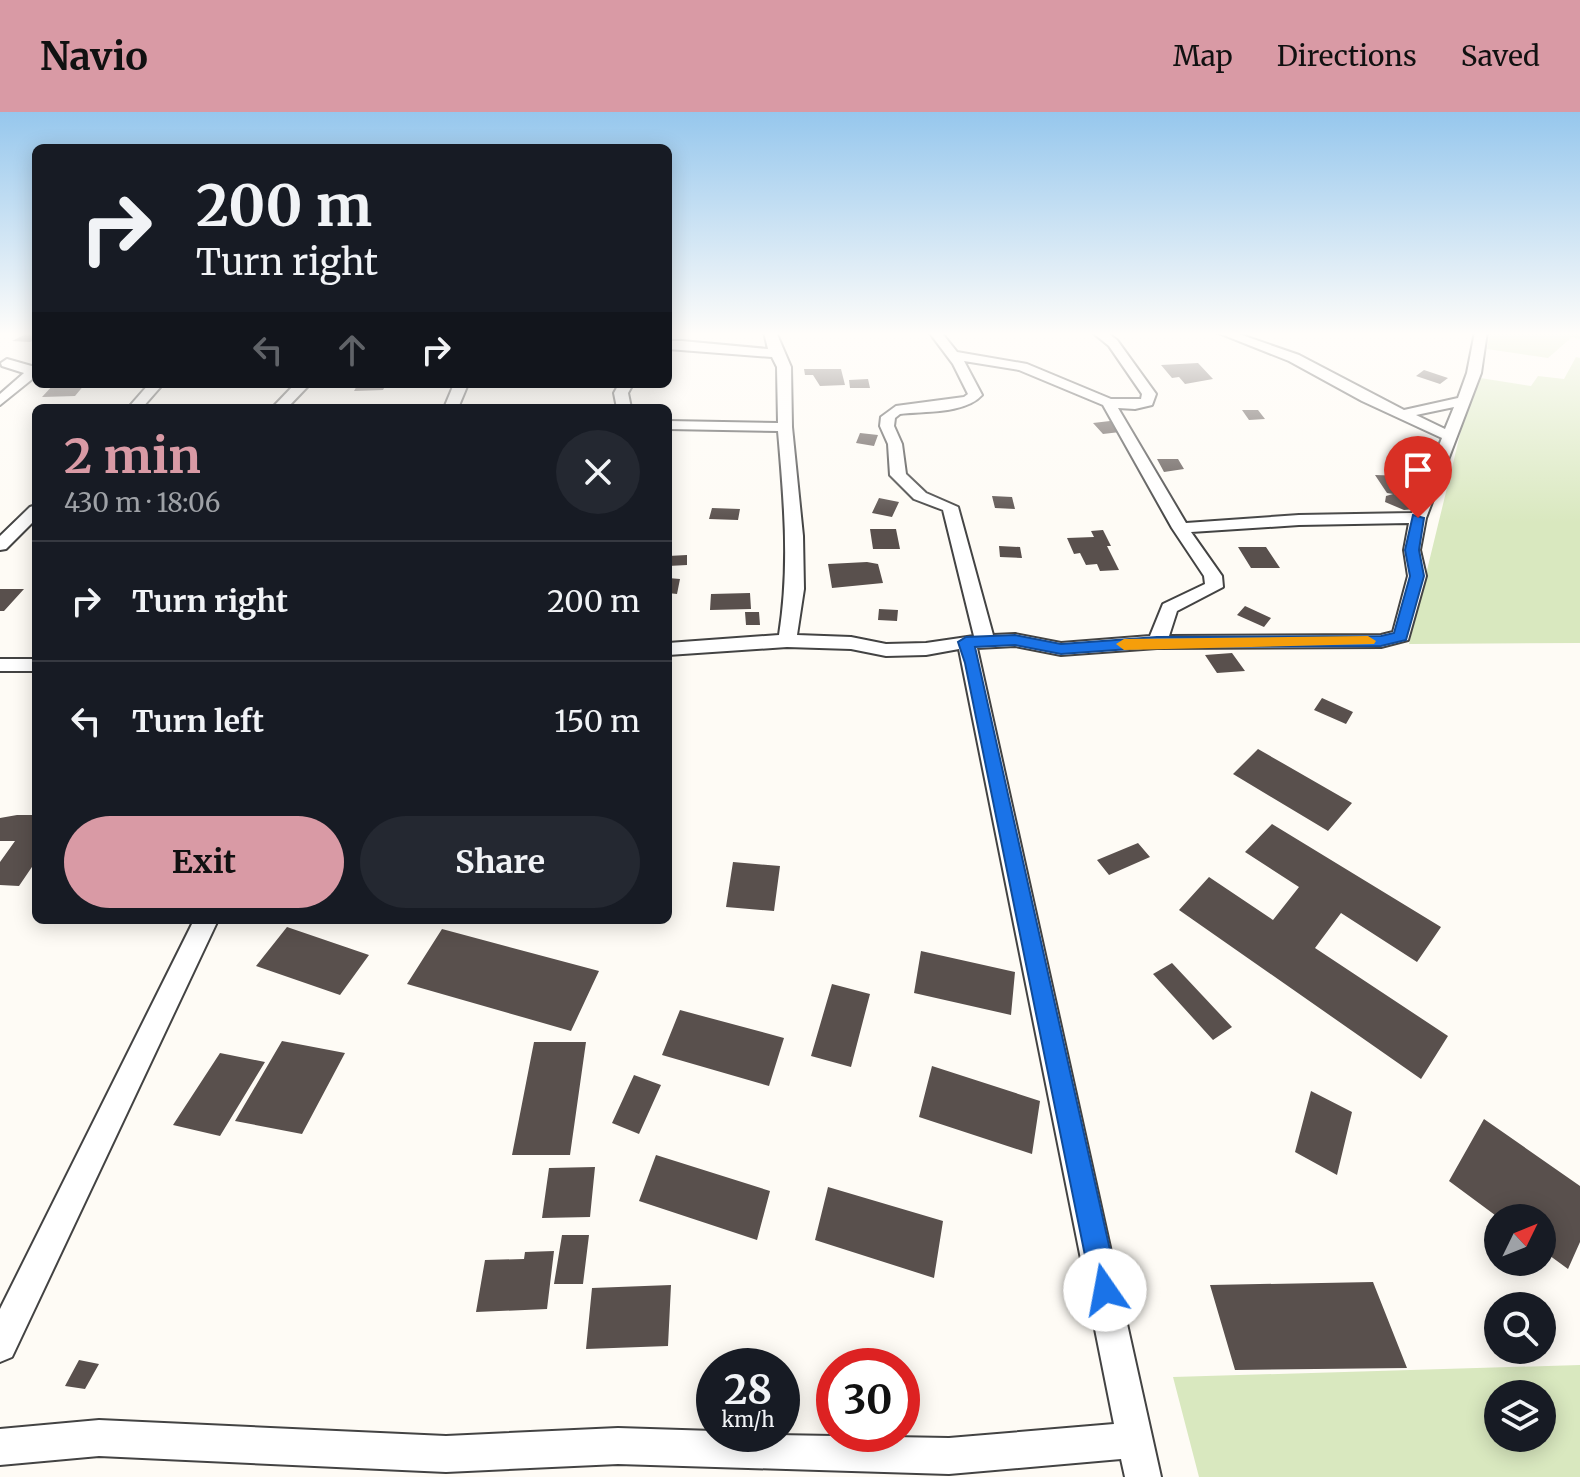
<!DOCTYPE html>
<html lang="en">
<head>
<meta charset="utf-8">
<style>
	:root { --surface:#171b24; --page:#242831; --text:#f1f3f6; --muted:#9ea1a6; --line:#363941; --accent:#d99aa5 }
	body { margin:0; font-family:Merriweather,serif; background:var(--page); color:var(--text); height:100vh; display:flex; flex-direction:column; font-size:30px; white-space:nowrap }
	* { box-sizing:border-box; margin:0 }
	p { font-size:26px; color:var(--muted) }
	.icon { flex:none; width:44px; height:44px; fill:none; stroke:currentColor; stroke-width:2; stroke-linecap:round; stroke-linejoin:round }
	.map { position:relative; flex:1; overflow:hidden }
	.drawer { position:absolute; left:32px; top:292px; width:640px; height:520px; display:flex; flex-direction:column; background:var(--surface); border-radius:12px; box-shadow:0 4px 20px #0003 }
	.drawer>* { flex:none }
	.guide { position:absolute; left:32px; top:32px; width:640px; height:244px; border-radius:12px; box-shadow:0 4px 20px #0003; background:#171b24; color:var(--text); overflow:hidden }
	.needle { width:52px; rotate:47deg }
	.buttons { position:absolute; left:1484px; top:1092px; display:grid; gap:16px }
	.buttons a { display:grid; place-items:center; width:72px; height:72px; border-radius:50%; background:var(--surface); box-shadow:0 4px 20px #0003; font-size:40px }
	.speed { position:absolute; left:696px; top:1236px; display:flex; gap:16px; font-size:40px; font-weight:700; text-align:center }
	.speed>* { display:grid; place-content:center; width:104px; height:104px; border-radius:50%; background:var(--surface); box-shadow:0 4px 20px #0003; line-height:1 }
	.speed small { font-size:20px; font-weight:400 }
	.speed .limit { border:12px solid #d22; background:#fff; color:#111 }
	.pin { position:absolute; display:grid; place-items:center; width:68px; height:68px; color:#fff; margin:-82px -34px; border-radius:50% 50% 50% 0; rotate:-45deg; box-shadow:0 0 8px #0007 }
	.pin .icon { rotate:45deg }
	.me { position:absolute; width:88px; margin:-44px; rotate:348deg; stroke-linejoin:round; filter:drop-shadow(0 0 6px #0008) }
	.turn { display:flex; align-items:center; gap:28px; height:168px; padding:0 32px; font-size:36px }
	.turn .icon { width:104px; height:104px; stroke-width:2.5 }
	.turn b { display:block; font-size:56px; line-height:68px }
	.lanes { display:flex; align-items:center; height:76px; padding:0 32px; background:#0003; justify-content:center; gap:40px; direction:ltr }
	.lanes .off { opacity:.35 }
	.round { display:grid; place-items:center; flex:none; width:84px; height:84px; border-radius:42px; background:var(--page) }
	.head { display:flex; align-items:center; justify-content:space-between; height:136px; padding:0 32px }
	h1 { font-size:48px; font-weight:700; line-height:60px; color:var(--accent) }
	.action { display:flex; gap:16px; margin-top:auto; padding:16px 32px }
	.action a { flex:1; height:92px; border-radius:48px; background:var(--accent); color:#111; font-size:32px; font-weight:700; line-height:92px; text-align:center }
	.action a+a { background:var(--page); color:var(--text) }
	ul { padding:0; list-style:none }
	li { display:flex; align-items:center; gap:24px; height:120px; padding:0 32px; border-top:2px solid var(--line) }
	li div { flex:1 }
	li b { display:block; font-size:30px }
	li em { font-style:normal }
	header { display:flex; align-items:center; gap:48px; box-sizing:border-box; height:112px; padding:0 40px; background:var(--accent); color:#111 }
	header strong { font-size:38px }
	nav { display:flex; gap:44px; margin-inline-start:auto; font-size:28px }
	.map>svg:first-child { display:block }
	.green { fill:#d9e8bf; fill-rule:evenodd }
	.building { fill:#59504d }
	.lines { fill:none; stroke-linecap:round; stroke-linejoin:round }
	.street-casing { stroke:#434343; stroke-width:4 }
	.street { fill:#fff; fill-rule:evenodd }
	.route { fill:#1a73e8; stroke:#114b97; stroke-width:2 }
	.slow { fill:#f59e0b }
</style>
</head>
<body>
<header>
<strong>Navio</strong>
<nav><a>Map</a><a>Directions</a><a>Saved</a></nav>
</header>
<div class="map">
<svg width="1580" height="1365" viewBox="0 0 1580 1365">
	<rect width="100%" height="100%" fill="#fefbf5"/>
	<path class="green" d="M1490,220h90v7l-8,-2 -24,21 -61,-9z
		M1576,245l4,1v285l-171,1 65,-267 57,9 7,-10 26,3z
		M1580,1253v112h-381l-26,-100zM1498,1282h44v44h-44z"/>
	<path class="building" d="M30,220l6,1v6l-6,3 -18,-1z
		M1198,251l15,16 -28,5 -6,-7 -7,1 -11,-13z
		M804,257h37l4,16 -25,1 -7,-11h-8z
		M1424,258l24,8 -8,6 -24,-8z
		M868,267l2,9h-20l-1,-8z
		M54,272h31l-10,12 -33,1z
		M358,272h28l-3,6 -29,1z
		M1242,298h16l7,9 -16,1z
		M1110,309l10,11 -17,2 -10,-11z
		M860,321l18,2 -4,11 -18,-3z
		M1157,347h21l6,10 -20,3z
		M1375,363l31,1 13,19 -25,-1 17,5 5,3 -1,7 -11,1 -19,-8 1,-6 7,-2 -6,-1z
		M992,384l20,1 3,12 -20,-1z
		M879,386l20,4 -7,15 -20,-4z
		M712,396l28,1 -2,11 -29,-1z
		M870,417h26l4,20h-27z
		M1103,418l8,16h-4l12,24 -19,1 -3,-7 -11,1 -6,-12 -6,1 -7,-16 27,-1 -3,-6z
		M999,434l21,1 2,11 -22,-1z
		M1238,435h28l14,21h-29z
		M687,443v10l-19,1v-10z
		M867,450l11,2 5,19 -51,5 -4,-24z
		M668,466l12,1 -3,15 -9,-1z
		M0,477h24l-20,22h-4z
		M750,481l1,16 -41,1 1,-16z
		M1245,494l26,12 -7,9 -27,-12z
		M879,497l19,1 -1,11 -19,-1z
		M745,500h14l1,13h-14z
		M1232,541l13,18 -28,2 -12,-18z
		M1322,586l31,14 -7,12 -32,-14z
		M1258,637l94,54 -24,28 -95,-57z
		M17,703h19v46l-17,25 -19,-1v-23l15,-21h-15v-23z
		M1272,712l169,103 -24,35 -76,-49 -26,35 133,88 -27,43 -242,-169 30,-33 64,43 26,-33 -54,-35z
		M1138,731l12,14 -41,18 -12,-15z
		M733,750l47,4 -6,45 -48,-4z
		M287,815l82,28 -29,40 -84,-29z
		M442,817l157,42 -28,60 -164,-47z
		M921,839l94,21 -4,43 -97,-22z
		M1172,851l60,64 -19,13 -60,-66z
		M832,872l38,10 -19,73 -40,-11z
		M680,898l104,28 -15,48 -107,-31z
		M282,929l63,12 -43,81 -67,-13z
		M534,930h52l-16,113h-58z
		M220,941l45,9 -45,74 -47,-11z
		M932,954l108,35 -8,53 -113,-37z
		M634,963l27,10 -22,49 -27,-11z
		M1311,979l41,21 -15,63 -42,-23z
		M1484,1007l96,67v56l-12,27 -26,-19v-32h-43l-50,-37z
		M656,1043l114,36 -13,49 -118,-39z
		M595,1055l-5,50 -48,1 7,-50z
		M828,1075l115,34 -9,57 -119,-38z
		M562,1123h27l-6,49h-29z
		M554,1139l-7,58 -71,3 9,-52 39,-1 1,-7z
		M1373,1170l34,86 -172,2 -25,-85z
		M671,1173l-3,61 -82,3 6,-61z
		M79,1248l20,4 -14,25 -20,-3z"/>
	<g class="lines">
		<g class="street-casing">
			<path id="street" d="M764,220h12l15,35 1,60 11,109 1,53 -7,46 54,2 35,7 40,-1 48,-7 -31,-126 -29,-11 -24,-24 -2,-31 -8,-18 1,-9 15,-11 68,-9 4,-3 -15,-30 -24,-32h12l16,20 70,12 84,35h30l1,-5 -33,-48 -17,-14h14l11,8 39,54 -4,11 -17,4 -17,-1 68,115 113,-8 113,-2 30,-75 -80,-37 -73,-40 -73,-29h17l66,23 105,55 54,-12 9,-25 8,-41h12l-6,41 -55,145 -6,32 6,26 -18,64 -27,7 -224,1 -96,7 -46,-9 -38,2 184,829h-36l-4,-18 -172,15 -331,-10 -172,8 -347,-16 -99,9v-36l99,-9 347,16 172,-8 96,3v3l235,4 165,-14 -155,-775 -33,6 -40,1 -35,-7 -64,-2 -119,8v-12l111,-8c11,-69 5,-134 -1,-204l-110,-2v-8l110,2 -1,-56 -5,-10 -104,-8v-8h14l86,8zM964,249l55,9 84,35 69,123 32,48 1,8 -42,20 -13,32 -89,7 -46,-9 -22,1 -35,-128 -32,-14 -20,-19 -4,-30 -8,-18 1,-8 5,-4c24,-3 65,0 82,-19zM1454,295l-9,22 -29,-14zM1409,411l-5,27 4,26 -15,56 -12,3 -212,1 8,-25 46,-24 -1,-11 -31,-44 108,-7z
				M7,247l28,8 1,9 -36,29v-11l24,-21 -22,-7 -1,-3z
				M149,272h14l-21,24h-14z
				M295,272h15l-23,24h-15z
				M454,272h14l-10,24h-14z
				M619,272h14l-5,9 3,15h-14l-3,-15z
				M36,393v14l-30,30 -6,1v-14l30,-29z
				M0,547h36v12h-36z
				M194,808h24l-206,437 -12,5v-53z"/>
		</g>
		<use href="#street" class="street"/>
	</g>
	<linearGradient id="sky" x2="0" y2="1"><stop stop-color="#96c7ed"/><stop offset="0.54" stop-color="#fffdfa"/><stop offset="1" stop-color="#fffdfa" stop-opacity="0"/></linearGradient>
	<rect width="1580" height="411" fill="url(#sky)"/>
	<path class="route" d="M1413,403l11,3 -5,32 5,26 -18,64 -25,6 -224,1 -96,7 -46,-9 -40,2 144,643 -4,9 -10,4 -9,-4 -4,-9 -127,-627 -7,-21 8,-5 49,-2 46,9 96,-7 224,-1 13,-3 16,-57 -5,-26z"/>
	<path class="slow" d="M1368,524l8,5 -2,3 -250,6 -8,-6 8,-5z"/>
</svg>
<div class="buttons">
<a><svg class="needle" viewBox="-14 -14 28 28"><path d="M0-13l5 13h-10z" fill="#e53935"/><path d="M0 13l5-13h-10z" fill="#9ea1a6"/></svg></a>
<a><svg class="icon" aria-label="search" viewBox="0 0 24 24"><circle cx="10" cy="10" r="6"/><path d="M15 15l6 6"/></svg></a>
<a><svg class="icon" aria-label="layers" viewBox="0 0 24 24"><path d="M12 4l9 5-9 5-9-5zM3 14l9 5 9-5"/></svg></a>
</div>
<div class="speed"><div>28<small>km/h</small></div><div class="limit">30</div></div>
<div class="pin" style="left:1418px;top:406px;background:#d93025"><svg class="icon" aria-label="arrive" viewBox="0 0 24 24"><path d="M6 21V4h12l-3 4 3 4H6"/></svg></div>
<svg class="me" style="left:1105px;top:1178px" viewBox="-20 -20 40 40"><circle r="19" fill="#fff"/><path d="M0-13L10 11 0 6-10 11z" fill="#1a73e8"/></svg>
<div class="guide">
<div class="turn"><svg class="icon" aria-label="right" viewBox="0 0 24 24"><path d="M7 20v-9h11M14 6l5 5-5 5"/></svg><div><b>200 m</b>Turn right</div></div>
<div class="lanes"><svg class="icon off" aria-label="left" viewBox="0 0 24 24"><path d="M17 20v-9H6M10 6l-5 5 5 5"/></svg><svg class="icon off" aria-label="ahead" viewBox="0 0 24 24"><path d="M12 20V5M6 11l6-6 6 6"/></svg><svg class="icon" aria-label="right" viewBox="0 0 24 24"><path d="M7 20v-9h11M14 6l5 5-5 5"/></svg></div>
</div>
<section class="drawer">
<div class="head"><div><h1>2 min</h1><p>430 m · 18:06</p></div><a class="round"><svg class="icon" aria-label="close" viewBox="0 0 24 24"><path d="M6 6l12 12M18 6L6 18"/></svg></a></div>
<ul>
<li><svg class="icon" aria-label="right" viewBox="0 0 24 24"><path d="M7 20v-9h11M14 6l5 5-5 5"/></svg><div><b>Turn right</b></div><em>200 m</em></li>
<li><svg class="icon" aria-label="left" viewBox="0 0 24 24"><path d="M17 20v-9H6M10 6l-5 5 5 5"/></svg><div><b>Turn left</b></div><em>150 m</em></li>
</ul>
<div class="action"><a>Exit</a><a>Share</a></div>
</section>
</div>
</body>
</html>
